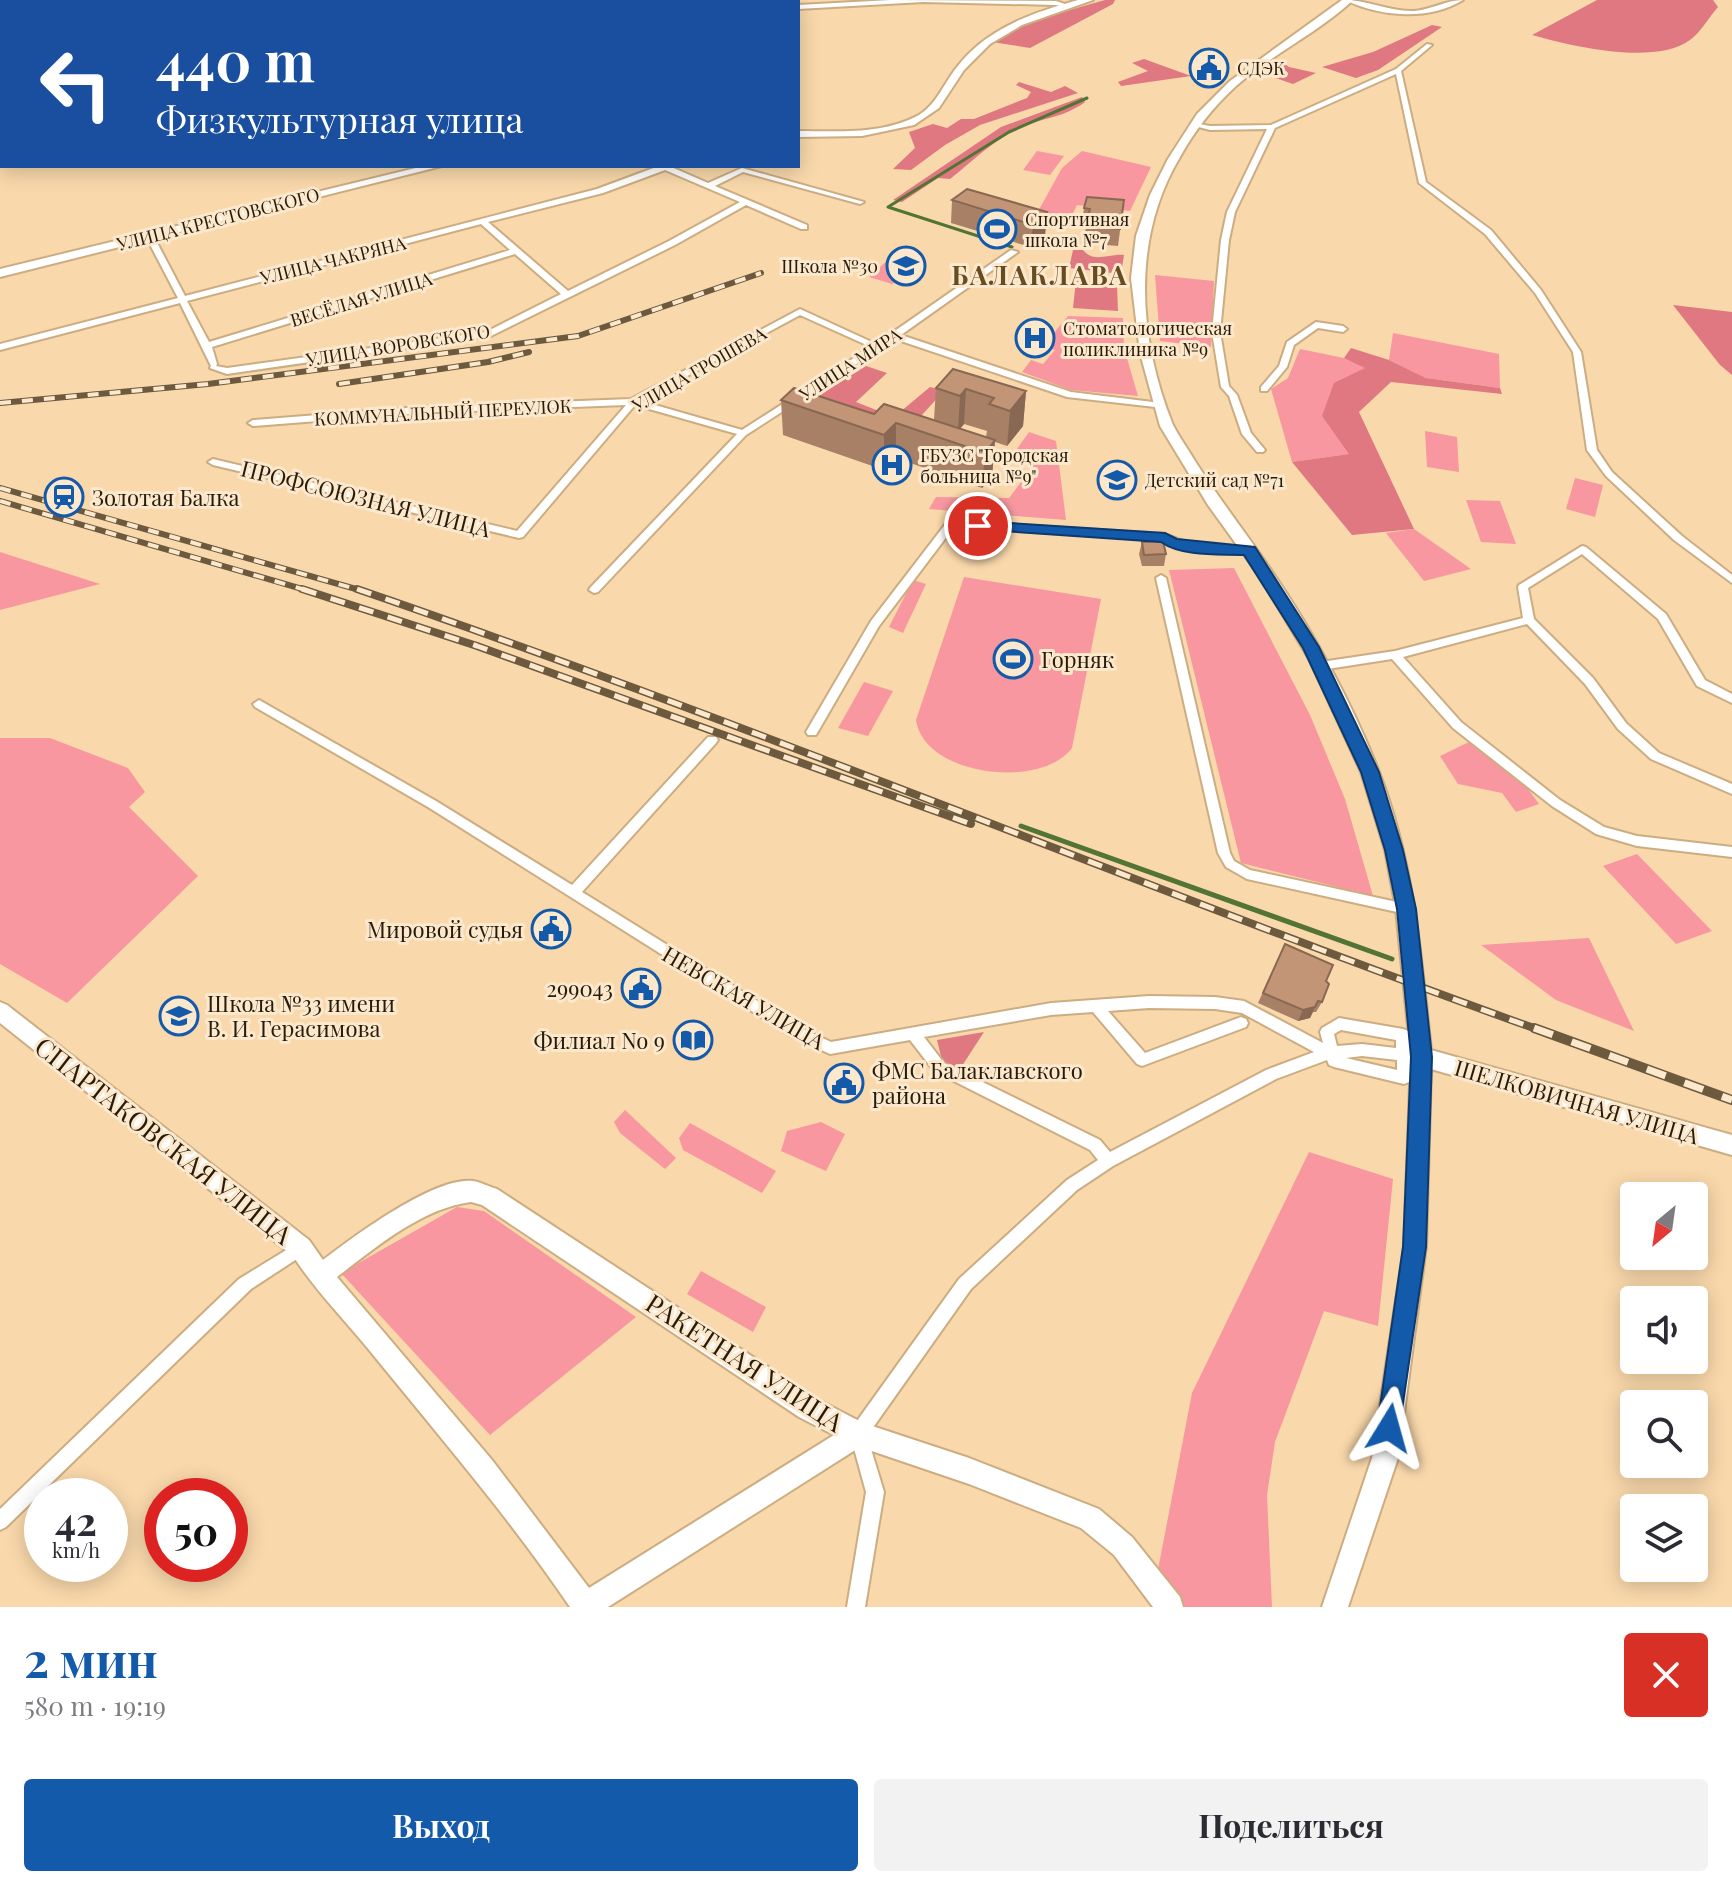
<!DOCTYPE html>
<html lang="ru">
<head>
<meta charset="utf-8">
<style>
	:root { --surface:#fff; --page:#f2f2f3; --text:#2b2b33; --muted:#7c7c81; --accent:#145aaa }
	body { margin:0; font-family:"Playfair Display",serif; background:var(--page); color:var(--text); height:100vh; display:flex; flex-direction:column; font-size:30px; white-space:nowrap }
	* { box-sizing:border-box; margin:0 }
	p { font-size:26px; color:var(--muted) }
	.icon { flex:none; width:44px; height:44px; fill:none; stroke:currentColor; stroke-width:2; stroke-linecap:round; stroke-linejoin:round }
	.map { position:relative; height:1607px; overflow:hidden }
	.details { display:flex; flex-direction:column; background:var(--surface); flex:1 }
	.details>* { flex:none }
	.guide { position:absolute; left:0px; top:0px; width:800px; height:168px; box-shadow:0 4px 20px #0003; background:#1a4fa0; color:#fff; overflow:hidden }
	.needle { width:52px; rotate:209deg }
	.buttons { position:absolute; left:1620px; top:1182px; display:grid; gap:16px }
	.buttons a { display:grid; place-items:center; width:88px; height:88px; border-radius:8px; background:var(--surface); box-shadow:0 4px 20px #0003; font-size:40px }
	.speed { position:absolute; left:24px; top:1478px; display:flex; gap:16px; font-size:40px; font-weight:700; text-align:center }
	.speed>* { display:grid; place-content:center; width:104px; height:104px; border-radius:50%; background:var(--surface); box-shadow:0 4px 20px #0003; line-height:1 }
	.speed small { font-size:20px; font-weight:400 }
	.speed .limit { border:12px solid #d22; background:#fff; color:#111 }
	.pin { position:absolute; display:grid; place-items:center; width:68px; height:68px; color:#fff; margin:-34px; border:4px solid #fff; border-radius:50%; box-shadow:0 2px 8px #0007 }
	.me { position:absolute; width:88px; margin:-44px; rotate:8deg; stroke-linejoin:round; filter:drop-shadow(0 0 6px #0008) }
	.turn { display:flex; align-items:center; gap:28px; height:168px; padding:0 24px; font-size:36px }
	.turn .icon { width:104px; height:104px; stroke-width:2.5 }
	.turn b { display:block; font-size:56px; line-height:68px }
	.round { display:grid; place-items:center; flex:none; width:84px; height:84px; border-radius:8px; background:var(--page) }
	.headline { display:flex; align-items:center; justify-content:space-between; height:136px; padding:0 24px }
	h1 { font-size:48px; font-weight:700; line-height:60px; color:var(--accent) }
	.button { display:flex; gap:16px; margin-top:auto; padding:16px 24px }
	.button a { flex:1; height:92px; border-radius:8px; background:var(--accent); color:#fff; font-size:32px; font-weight:700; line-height:92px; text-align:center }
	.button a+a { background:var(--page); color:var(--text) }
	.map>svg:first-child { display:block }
	.green { fill:#f8979f }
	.forest { fill:#df7881 }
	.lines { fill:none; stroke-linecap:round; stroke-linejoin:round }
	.stream-far1 { stroke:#527434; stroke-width:3 }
	.stream { stroke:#527434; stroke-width:5 }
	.street-casing { stroke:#ccad81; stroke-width:4 }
	.secondary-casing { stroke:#ccad81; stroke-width:4 }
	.street { fill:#fff; fill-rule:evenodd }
	.secondary { fill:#fff; fill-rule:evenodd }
	.rail-far2-casing { stroke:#6c593e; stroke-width:6 }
	.rail-far1-casing { stroke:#6c593e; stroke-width:8 }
	.rail-casing { stroke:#6c593e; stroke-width:10 }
	.rail-far2 { stroke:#fce8cd; stroke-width:4; stroke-dasharray:11; stroke-linecap:butt }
	.rail-far1 { stroke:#fce8cd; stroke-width:5; stroke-dasharray:15; stroke-linecap:butt }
	.rail { stroke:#fce8cd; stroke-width:7; stroke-dasharray:20; stroke-linecap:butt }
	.wall { fill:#a88066; fill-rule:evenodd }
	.shaded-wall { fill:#886853 }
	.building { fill:#c39577; stroke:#886853; stroke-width:2 }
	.route { fill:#145aaa; stroke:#0d3a6e; stroke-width:2 }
	.labels { text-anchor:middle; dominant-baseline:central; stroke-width:6; stroke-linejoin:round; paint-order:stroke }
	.far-poi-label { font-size:18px; fill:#271b09; stroke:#fce8cd; text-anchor:start }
	.far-street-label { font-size:18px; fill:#271b09; stroke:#fce8cd }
	.poi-label { font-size:22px; fill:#271b09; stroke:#fce8cd; text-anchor:start }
	.street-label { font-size:22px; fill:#271b09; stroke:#fce8cd }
	.far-district-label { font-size:26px; font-weight:bold; letter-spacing:2px; fill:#674c22; stroke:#fce8cd }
	.near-street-label { font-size:26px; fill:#271b09; stroke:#fce8cd }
</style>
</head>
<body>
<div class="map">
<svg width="1732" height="1607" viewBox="0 0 1732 1607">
	<rect width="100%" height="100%" fill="#f9d8ab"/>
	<path class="green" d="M1037,151l27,5 -14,19 -27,-5z
		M1082,151l69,16 -21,44 -53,-6 -7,14 -34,-4 26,-47z
		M890,258l23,7 -21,19 -23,-7z
		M1155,275l59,6 -3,66 -51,-6z
		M1068,316l55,2 1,30 14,48 -67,-6 -49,-18 9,-12 12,4 12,-14 -12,-4z
		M1393,333l106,21 1,34 -74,-10 -37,-18z
		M1300,349l44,9 22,9 -17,87 -57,8 -21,-73 17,-11z
		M1425,431l32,6 2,35 -32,-5z
		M1029,432l27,9 10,79 -137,-11 7,-12 73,1 23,-30 -20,-12z
		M1575,478l28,7 -8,32 -29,-8z
		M1466,500l34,1 16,43 -35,-2z
		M1414,529l57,40 -47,12 -38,-48z
		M0,552l100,32 -100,26z
		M1234,568l76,147 35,84 28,97 -132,-33 -72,-293z
		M964,577l137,22 -29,149c-31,42 -148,28 -156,-28z
		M913,580l13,4 -23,49 -14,-6z
		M864,682l29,9 -25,45 -30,-8z
		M0,738h50l78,30 17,24 -16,15 69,69 -131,127 -67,-39z
		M1469,742l59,47 11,15 -23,8 -14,-19 -44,-9 -18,-28z
		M1637,854l75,77 -36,13 -73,-78z
		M1589,938l45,93 -78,-31 -75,-55z
		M625,1110l51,48 -11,11 -45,-36 -6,-11z
		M821,1122l24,12 -19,37 -45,-20 6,-20z
		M690,1123l86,48 -14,22 -79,-43 -4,-12z
		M1309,1152l84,27 -15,147 -54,-15 -49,131 -8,53 5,112h-92l-24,-27 36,-187z
		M457,1207l27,4 152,106 -146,118 -149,-162z
		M701,1271l65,36 -13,25 -66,-38z"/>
	<path class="forest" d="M1105,0h10l-2,4 -83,44 -38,-6 39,-21z
		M1597,0h116l5,7c-9,10 -17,25 -28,33 -36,26 -119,6 -158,-5z
		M1432,25l10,2 -64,43 -22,8 -34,-11 51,-15z
		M1144,59l47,17 -70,10 -3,-4 30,-11 -16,-8z
		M1276,59l13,8 27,6 -23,11 -35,-12z
		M1019,82l32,10 14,-6 13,7 -98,32 -35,20 -34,25 -18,-1 22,-21 -6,-16 24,-8 14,4 14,-9h13l53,-21 4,-6 -15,-7z
		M1082,97l3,5c-20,15 -42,16 -64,25 -28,13 -47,33 -71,52l-12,-1 -36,24 -9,-2 108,-73z
		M1073,250h10c11,14 26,3 41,5l-3,19 -52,-6z
		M1076,280l41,4 1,27 -45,-3z
		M1673,305l59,7v63l-12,-10z
		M1351,348l38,12 37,18 74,10 2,6 -111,-12 -32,30 55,117 -62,6 -60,-73 57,-8 -27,-38 12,-33 31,-15 -21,-10z
		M866,366l21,7 -31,29 38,15 36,-30 14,4 -36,39 -106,-24z
		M984,1032l-24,37 -17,-4 -6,-25z"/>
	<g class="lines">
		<path class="stream-far1" d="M1012,247l-124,-40 121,-75 78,-34"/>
		<path class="stream" d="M1021,826l371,133"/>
		<g class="street-casing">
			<path id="street" d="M288,0h6l-1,2h-6z
				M314,0h13l4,2h-13z
				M357,0h7l-2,2h-7z
				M498,0h19l5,2h-19z
				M553,0h19l-5,2h-19z
				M891,0l165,1 15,5 -3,2 -12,-3 -133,-3 -125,7v-4z
				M1345,0c23,0 45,12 69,11 17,-1 32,-11 49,-11 -35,21 -82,17 -118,0z
				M1427,44l5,1 -31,26 25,111 65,48 50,60 40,62 16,98 15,22 70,64 50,39v8l-58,-43 -68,-64 -19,-26 -14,-98 -38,-59 -50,-59 -66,-51 -23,-109 -121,54 -40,84 -6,28 -9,92 9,54 8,9 14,38 14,17 -2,2h-6l-15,-18 -13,-38 -8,-9 -9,-55 9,-92 6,-28 40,-83 -57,1 -19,-5 3,-2 16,3 61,-1 125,-56z
				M659,166h10l39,17 34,-15 122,34 -4,2 -117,-32 -28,14 92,39v4h-6l-55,-24 -71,40 -184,91 -264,38 -17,-6 1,-2 -31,-63 -180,47v-6l178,-46 -33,-63 1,-2 7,2 32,61 412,-107zM665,170l75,32 -71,39 -101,50 -80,-69 115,-29zM481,224l29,26 -301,92 -22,-41zM515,254l46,40 -75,38 -259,36 -11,-2 1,-2 -5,-17z
				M1011,250l7,2 -117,83 170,57 90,11 3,1v4l-97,-11 -172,-58 -149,96 -148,157 -4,1 -5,-3 1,-2 147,-154 -102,-29 -112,132 -4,1 -306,-73 -5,-3 5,-3 304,72 109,-126 -206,8 -167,13 -5,-3 5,-3 167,-13 211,-8 169,-90 76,35zM800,315l71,32 -129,83 -101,-29z
				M1316,322l27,4 4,3 -4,3 -25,-4 -24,17 -7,22 -20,24h-6v-4l18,-21 8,-24z
				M951,521l214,13 29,11 55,3 5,3 -5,3c-29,-1 -60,2 -86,-14l-209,-13 -75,99 -63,109h-8l-2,-3 65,-111 76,-99z
				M1582,546l4,1 80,67 39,66 27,14v9l-35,-17 -39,-67 -76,-65 -54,34 6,31 59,59 33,45 33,30 73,31v10l-81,-35 -33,-30 -33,-45 -58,-60 -124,33 58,65 99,78 44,27 33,9 95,11v10l-95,-11 -41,-12 -44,-28 -99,-78 -61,-69 -71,11 -5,-4 5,-4 74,-11 128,-33 -5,-31 1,-2z
				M1161,575l5,3 64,275 4,8 16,9 156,34 5,1 1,4 -1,4 -5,1 -159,-35 -21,-12 -8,-14 -62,-275z
				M259,700l177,101 136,84 136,-148h8l2,3 -2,3 -134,149 219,136 30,14 220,-39 98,-7 66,1 29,4 79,42 -3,-11 2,-4 17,-10 64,11 5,2 2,19 16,3 2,4 -2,4 -5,2 -10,-1v16l-2,4 -5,2 -70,-17 -5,-2 -2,-5 -51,19 -163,87 -36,24 -106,99 -104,147 17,56 -19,115h-18l19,-115 -16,-58 2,-6 107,-149 108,-99 31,-20 -8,-10 -156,-79 -24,-31 -80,14 -39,-18 -363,-229 -173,-100 -2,-3zM1149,1008l66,1 27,4 72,39 -48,18 -156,82 -10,-12 -156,-77 -20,-26 127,-22 42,-3 44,52 5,2 104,-39 2,-4 -2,-4 -5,-2 -96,36 -37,-42zM1341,1030l55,10v8l-34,-4 -25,2 -3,-12zM1362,1056l35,4v10l-51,-12z
				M301,1241l5,2 3,5 -3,5 -55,36 -245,238 -6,3v-21l239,-230z"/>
		</g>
		<g class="secondary-casing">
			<path id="secondary" d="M1078,0h15l-71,25 -32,19 -26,26 -25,38 -25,17 -52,11 -64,1v-6c39,0 85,4 121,-16 18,-11 25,-32 38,-48 30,-39 75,-54 121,-67z
				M1342,0h11c-35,33 -81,54 -117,86 -23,21 -41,44 -56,71 -49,82 -42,181 -7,268 6,12 15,24 22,36 24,38 51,72 76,109 41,59 82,135 108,202 35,90 42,184 52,278l301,85v20l-301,-86 -5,178 -28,211 -50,149h-26l50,-149 32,-211 7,-190 -15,-148 -11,-59 -24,-78 -52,-113 -49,-82 -52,-72 -48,-79 -20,-73 -9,-75 5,-42 14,-41 18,-36 29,-45 33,-33z
				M424,166h18l-442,111v-8z
				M0,1002l7,3 302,235 14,20c30,-23 112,-84 150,-79 8,1 16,6 24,8l320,210 46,24 106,35 130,51 33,28 48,60 3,10h-30l-39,-52 -33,-27 -112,-44 -109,-37 -252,160h-38c-61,-90 -132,-172 -200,-256 -27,-33 -55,-61 -77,-95l-293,-233zM471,1202l11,3 317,212 35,18 -245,153 -97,-128 -155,-183c38,-29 85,-69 134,-75z"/>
		</g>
		<use href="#street" class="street"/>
		<use href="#secondary" class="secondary"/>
		<g class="rail-far2-casing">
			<path id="rail-far2" d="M339,384l149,-22 41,-10
				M0,403l208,-19 370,-48 183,-63
				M0,488l363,103
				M0,501l309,90"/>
		</g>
		<g class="rail-far1-casing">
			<path id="rail-far1" d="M302,589l175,57 494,178
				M357,589c398,136 786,299 1182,441"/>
		</g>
		<g class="rail-casing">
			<path id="rail" d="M1534,1028l198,72"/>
		</g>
		<use href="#rail-far2" class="rail-far2"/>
		<use href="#rail-far1" class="rail-far1"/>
		<use href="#rail" class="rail"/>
	</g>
	<path class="wall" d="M952,200l95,12 -2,23 -15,12 -79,-24z
		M1124,200l-6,46 -34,-3 2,-18 -4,-1 2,-16z
		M936,388l90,3 -3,35 -16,20 -12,-4 -3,34 -10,12 -86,-30 -12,12 -101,-35 -2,-35 93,14 60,6zM964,424l23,7 -1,6 -26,-8z
		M1142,542l24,12 -2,12h-22l-3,-12z
		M1285,944l41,37 -4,21 -6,10h-3l-3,6 -12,3 -40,-18z"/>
	<path class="shaded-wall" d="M1047,212l-2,23 -15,12 3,-22z
		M966,389l-2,35 -6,7 2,-35z
		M1026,391l-3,35 -16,20 3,-35z
		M896,423v35l-12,12v-35z
		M995,440l-3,36 -10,12 3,-35z
		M1315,1007l-5,11 -12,3 5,-11z"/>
	<path class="building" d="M967,189l80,23 -14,13 -81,-25z
		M1087,197l37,3 -4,29 -34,-3 4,-17 -6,-1z
		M953,369l73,22 -16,20 -21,-7 5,-6 -28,-9 -6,7 -24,-8z
		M794,388l80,26 10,-10 111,36 -10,13 -89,-30 -12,12 -103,-35z
		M1163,541l3,13 -22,1 -2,-13z
		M1285,944l48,21 -7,16 3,3 -7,18 -4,-1 -3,6 -12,3 -40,-17z"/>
	<path class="route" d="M978,521l187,12 12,6 78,8 64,100 60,125 24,78 13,59 16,148 -6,190 -28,190 -9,4 -9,-4 -3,-9 26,-181 8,-190 -14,-148 -12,-59 -24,-78 -58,-124 -59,-93c-25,-1 -62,2 -83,-13l-188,-13v-6z"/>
	<defs>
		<g id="civic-ring" transform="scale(2)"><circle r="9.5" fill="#fce8cd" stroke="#145aaa" stroke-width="1.5"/><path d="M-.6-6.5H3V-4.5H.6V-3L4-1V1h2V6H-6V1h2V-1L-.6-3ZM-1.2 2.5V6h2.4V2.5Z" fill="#145aaa"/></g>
		<g id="stadium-ring" transform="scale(2)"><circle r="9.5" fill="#fce8cd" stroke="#145aaa" stroke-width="1.5"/><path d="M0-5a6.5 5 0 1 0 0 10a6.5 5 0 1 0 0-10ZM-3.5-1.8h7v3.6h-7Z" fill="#145aaa"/></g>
		<g id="school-ring" transform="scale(2)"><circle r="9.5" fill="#fce8cd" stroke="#145aaa" stroke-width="1.5"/><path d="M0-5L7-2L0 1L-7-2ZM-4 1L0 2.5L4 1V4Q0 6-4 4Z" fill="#145aaa"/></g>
		<g id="hospital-ring" transform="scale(2)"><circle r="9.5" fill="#fce8cd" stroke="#145aaa" stroke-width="1.5"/><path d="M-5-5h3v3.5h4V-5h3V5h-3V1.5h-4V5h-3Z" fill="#145aaa"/></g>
		<g id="station-ring" transform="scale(2)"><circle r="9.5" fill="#fce8cd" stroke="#145aaa" stroke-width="1.5"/><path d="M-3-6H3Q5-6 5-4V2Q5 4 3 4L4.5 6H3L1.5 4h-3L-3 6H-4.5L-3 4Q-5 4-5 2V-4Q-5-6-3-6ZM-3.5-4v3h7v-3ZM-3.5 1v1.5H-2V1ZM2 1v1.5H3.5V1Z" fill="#145aaa"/></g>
		<g id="library-ring" transform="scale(2)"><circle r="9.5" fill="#fce8cd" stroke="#145aaa" stroke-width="1.5"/><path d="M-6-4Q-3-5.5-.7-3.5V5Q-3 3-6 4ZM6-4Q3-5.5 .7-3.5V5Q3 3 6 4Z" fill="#145aaa"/></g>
	</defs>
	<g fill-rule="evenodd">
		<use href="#civic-ring" x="1209" y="68"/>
		<use href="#stadium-ring" x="997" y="229"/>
		<use href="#school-ring" x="906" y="266"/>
		<use href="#hospital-ring" x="1035" y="338"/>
		<use href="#hospital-ring" x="892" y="465"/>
		<use href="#school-ring" x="1117" y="480"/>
		<use href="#station-ring" x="64" y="497"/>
		<use href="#stadium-ring" x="1013" y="659"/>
		<use href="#civic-ring" x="551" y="929"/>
		<use href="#civic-ring" x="641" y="988"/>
		<use href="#school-ring" x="179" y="1016"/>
		<use href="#library-ring" x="693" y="1040"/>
		<use href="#civic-ring" x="844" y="1083"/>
	</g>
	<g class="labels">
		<g class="far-poi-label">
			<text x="1237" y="68">СДЭК</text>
			<text x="1025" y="219">Спортивная<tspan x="1025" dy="21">школа №7</tspan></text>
			<text x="878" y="266" text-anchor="end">Школа №30</text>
			<text x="1063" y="328">Стоматологическая<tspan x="1063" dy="21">поликлиника №9</tspan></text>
			<text x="920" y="455">ГБУЗС "Городская<tspan x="920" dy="21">больница №9"</tspan></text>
			<text x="1145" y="480">Детский сад №71</text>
		</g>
		<g class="far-street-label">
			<text transform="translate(218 219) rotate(-14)">УЛИЦА КРЕСТОВСКОГО</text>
			<text transform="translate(333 260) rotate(-14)">УЛИЦА ЧАКРЯНА</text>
			<text transform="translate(361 299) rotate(-17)">ВЕСЁЛАЯ УЛИЦА</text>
			<text transform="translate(398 345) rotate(-9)">УЛИЦА ВОРОВСКОГО</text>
			<text transform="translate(850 364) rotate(-33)">УЛИЦА МИРА</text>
			<text transform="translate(699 369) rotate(-30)">УЛИЦА ГРОШЕВА</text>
			<text transform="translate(443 412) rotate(-3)">КОММУНАЛЬНЫЙ ПЕРЕУЛОК</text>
		</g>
		<g class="poi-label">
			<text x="92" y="497">Золотая Балка</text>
			<text x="1041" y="659">Горняк</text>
			<text x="523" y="929" text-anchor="end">Мировой судья</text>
			<text x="613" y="988" text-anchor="end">299043</text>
			<text x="207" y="1003">Школа №33 имени<tspan x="207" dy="25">В. И. Герасимова</tspan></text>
			<text x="665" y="1040" text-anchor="end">Филиал No 9</text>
			<text x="872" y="1070">ФМС Балаклавского<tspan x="872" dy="25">района</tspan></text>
		</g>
		<g class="street-label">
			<text transform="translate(366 498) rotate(14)">ПРОФСОЮЗНАЯ УЛИЦА</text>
			<text transform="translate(744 997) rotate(30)">НЕВСКАЯ УЛИЦА</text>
			<text transform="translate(1577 1101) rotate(16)">ШЕЛКОВИЧНАЯ УЛИЦА</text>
		</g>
		<g class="far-district-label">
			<text x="1040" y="274">БАЛАКЛАВА</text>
		</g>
		<g class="near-street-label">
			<text transform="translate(164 1140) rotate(38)">СПАРТАКОВСКАЯ УЛИЦА</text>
			<text transform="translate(745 1362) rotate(33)">РАКЕТНАЯ УЛИЦА</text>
		</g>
	</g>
</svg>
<div class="buttons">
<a><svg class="needle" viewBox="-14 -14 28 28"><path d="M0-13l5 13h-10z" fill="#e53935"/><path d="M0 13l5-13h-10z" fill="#7c7c81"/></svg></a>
<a><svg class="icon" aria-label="sound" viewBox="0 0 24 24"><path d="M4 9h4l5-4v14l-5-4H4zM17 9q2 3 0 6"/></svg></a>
<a><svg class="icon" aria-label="search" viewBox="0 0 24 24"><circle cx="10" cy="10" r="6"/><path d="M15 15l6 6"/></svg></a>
<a><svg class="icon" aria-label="layers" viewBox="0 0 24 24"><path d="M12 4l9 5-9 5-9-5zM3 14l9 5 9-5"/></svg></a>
</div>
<div class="speed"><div>42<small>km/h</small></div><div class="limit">50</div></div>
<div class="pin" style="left:978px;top:526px;background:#d93025"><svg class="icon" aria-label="arrive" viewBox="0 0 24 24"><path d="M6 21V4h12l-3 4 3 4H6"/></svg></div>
<svg class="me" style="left:1389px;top:1428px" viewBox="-20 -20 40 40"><path d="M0-17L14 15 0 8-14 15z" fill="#145aaa" stroke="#fff" stroke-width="4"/></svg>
<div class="guide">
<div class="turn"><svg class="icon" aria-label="left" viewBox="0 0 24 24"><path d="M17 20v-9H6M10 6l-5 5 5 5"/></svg><div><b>440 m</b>Физкультурная улица</div></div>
</div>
</div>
<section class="details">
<div class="headline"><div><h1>2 мин</h1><p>580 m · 19:19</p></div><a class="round" style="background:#d93025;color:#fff"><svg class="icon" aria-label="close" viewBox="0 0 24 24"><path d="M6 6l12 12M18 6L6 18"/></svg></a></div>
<div class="button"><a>Выход</a><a>Поделиться</a></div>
</section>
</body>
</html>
